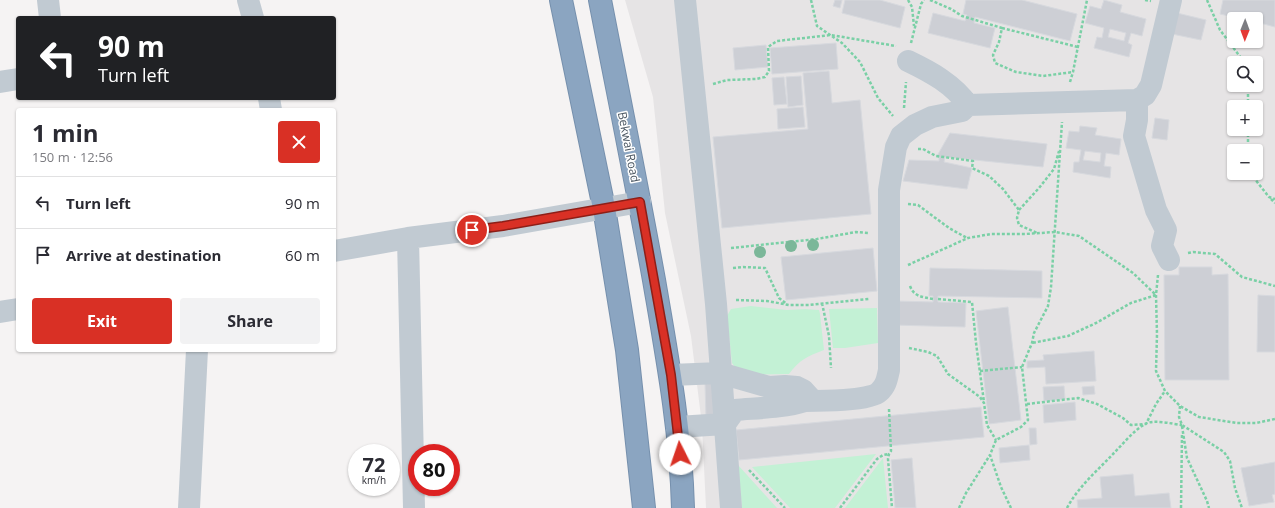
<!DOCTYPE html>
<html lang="en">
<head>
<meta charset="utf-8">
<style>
	:root { --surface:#fff; --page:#f2f2f3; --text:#2b2b33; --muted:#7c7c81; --line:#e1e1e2; --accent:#d93025 }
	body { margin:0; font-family:"Open Sans",sans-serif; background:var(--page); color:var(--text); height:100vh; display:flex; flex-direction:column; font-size:15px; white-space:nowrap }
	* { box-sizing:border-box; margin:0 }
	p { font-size:13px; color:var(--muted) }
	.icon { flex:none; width:22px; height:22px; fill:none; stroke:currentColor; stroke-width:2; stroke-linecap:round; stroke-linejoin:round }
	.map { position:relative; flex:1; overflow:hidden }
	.details { position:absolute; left:16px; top:108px; width:320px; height:244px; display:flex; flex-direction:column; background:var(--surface); border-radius:4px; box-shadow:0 1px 3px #0004 }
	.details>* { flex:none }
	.guide { position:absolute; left:16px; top:16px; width:320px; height:84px; border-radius:4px; box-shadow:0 1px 3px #0004; background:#202124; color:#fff; overflow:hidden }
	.needle { width:26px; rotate:181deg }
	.fabs { position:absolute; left:1227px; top:12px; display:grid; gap:8px }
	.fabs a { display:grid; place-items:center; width:36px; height:36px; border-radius:4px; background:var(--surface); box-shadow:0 1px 3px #0004; font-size:20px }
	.speed { position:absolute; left:348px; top:444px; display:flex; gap:8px; font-size:20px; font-weight:700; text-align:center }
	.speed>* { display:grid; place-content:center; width:52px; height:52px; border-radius:50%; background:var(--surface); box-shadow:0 1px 3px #0004; line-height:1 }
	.speed small { font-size:10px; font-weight:400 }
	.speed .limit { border:6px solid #d22; background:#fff; color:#111 }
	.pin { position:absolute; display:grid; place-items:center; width:34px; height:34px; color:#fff; margin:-17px; border:2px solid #fff; border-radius:50%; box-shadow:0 1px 4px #0007 }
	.me { position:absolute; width:44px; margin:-22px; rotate:356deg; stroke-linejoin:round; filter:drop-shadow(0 0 3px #0008) }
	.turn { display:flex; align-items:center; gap:14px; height:84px; padding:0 16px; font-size:18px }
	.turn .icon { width:52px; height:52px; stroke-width:2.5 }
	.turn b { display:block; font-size:28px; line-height:34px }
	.round { display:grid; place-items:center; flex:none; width:42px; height:42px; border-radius:4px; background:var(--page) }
	.headline { display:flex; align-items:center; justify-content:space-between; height:68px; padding:0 16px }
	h1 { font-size:24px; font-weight:700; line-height:30px }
	.cta { display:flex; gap:8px; margin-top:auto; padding:8px 16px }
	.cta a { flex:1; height:46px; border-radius:4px; background:var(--accent); color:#fff; font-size:16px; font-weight:700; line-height:46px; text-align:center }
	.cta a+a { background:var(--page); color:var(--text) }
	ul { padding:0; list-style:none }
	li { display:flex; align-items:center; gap:12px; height:52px; padding:0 16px; border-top:1px solid var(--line) }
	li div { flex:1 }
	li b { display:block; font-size:15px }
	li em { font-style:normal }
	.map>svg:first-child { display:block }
	.education { fill:#e6e4e5; fill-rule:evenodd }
	.green { fill:#c3f1d5 }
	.building { fill:#cdcfd5; stroke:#d7d9de; fill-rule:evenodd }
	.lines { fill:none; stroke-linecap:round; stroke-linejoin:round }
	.highway-casing { stroke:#7690ad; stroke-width:24 }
	.path { stroke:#7ad0a6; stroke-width:2.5; stroke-dasharray:3 2; stroke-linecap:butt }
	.street { stroke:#c1cad2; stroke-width:22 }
	.highway { stroke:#8ba5c1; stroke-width:22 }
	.tree { fill:#7bb799 }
	.route-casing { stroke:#8d1f18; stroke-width:10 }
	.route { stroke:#d93025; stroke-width:7 }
	.labels { text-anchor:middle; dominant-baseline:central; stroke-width:3; stroke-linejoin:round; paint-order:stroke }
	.street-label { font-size:12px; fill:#4a5661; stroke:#fff }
</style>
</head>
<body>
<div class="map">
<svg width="1275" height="508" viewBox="0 0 1275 508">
	<rect width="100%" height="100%" fill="#f5f3f3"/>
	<path class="education" d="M625,0h650v508h-569l-4,-83 -11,-89 -26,-123 -12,-116zM1234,19h22v22h-22zM1234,63h22v22h-22zM1234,107h22v22h-22zM1234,151h22v22h-22z"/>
	<path class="green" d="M751,306l36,4 18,-1 14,1 1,4 4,36c-16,6 -25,10 -35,24l-48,1 -9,-12 -5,-47 4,-7z
		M877,308l1,35 -33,5h-12l-4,-39z
		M876,454l-41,54h-45l-38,-41z
		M883,458l5,50h-43z
		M738,465l39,43h-35z"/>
	<path class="building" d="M835,0h7l-2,8 -7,-2z
		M845,0h35l25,7 -5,21 -58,-15z
		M966,0h56l55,14 -7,27 -95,-24 -1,6 21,5 -5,20 -62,-15 5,-20 32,8 2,-6 -4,-1z
		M1104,0l18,5 -2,7 26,7 -4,17 -11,-3 -3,10 4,2 -3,12 -35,-9 3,-11 5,1 2,-10 -19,-5 5,-17 11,3zM1110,29l16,4 -2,8 -16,-4z
		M1223,0h52v27l-19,-5v-3h-14l-22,-5z
		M1177,13l29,7 -5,20 -29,-6z
		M836,43l2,26 -66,5 -2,-26z
		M766,45l2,22 -33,3 -2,-22z
		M829,71l3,32 28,-3 11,114 -149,14 -9,-91 95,-8 -5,-56z
		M801,76l2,29 -15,2 -2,-30z
		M784,77l3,27 -13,1 -2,-27z
		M803,107l2,20 -27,2 -1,-20z
		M1155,118l14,2 -2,20 -15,-2z
		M1080,126l17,2 -2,7 26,4 -2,16 -13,-2 -2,13 7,1 -1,11 -37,-6 1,-10h5l2,-12 -15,-2 3,-17 10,1zM1085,151l16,2 -1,9 -17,-2z
		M950,133l97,11 -4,23 -98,-10 -1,5 28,6 -5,21 -64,-8 6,-21 30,1v-4l-2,-1z
		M873,248l4,43 -91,9 -5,-43z
		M1179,267h33v8l16,-1 1,106h-64l-1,-105h15z
		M930,268l112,3v27l-104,-2v6l28,1 -1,24 -71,-2 1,-24 38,1v-6h-4z
		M1258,295l17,1v56h-18z
		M1008,307l13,113 -32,4 -13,-113z
		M1094,351l2,30 -50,3 -1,-17 -18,1v-7l17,-1 -1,-5z
		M705,383h12l1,34h-12z
		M1064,386l1,13 -21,2 -1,-14z
		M1094,386l1,8 -12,1 -1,-8z
		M1075,402l1,18 -32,3 -1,-18z
		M981,407l3,30 -245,23 -3,-30z
		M1029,428h7l1,16 -7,1z
		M1029,445l1,15 -30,3 -1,-15z
		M912,458l4,50h-21l-4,-48z
		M1275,462v32l-3,1 2,7 -25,4 -8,-38z
		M1133,474l2,22 34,-3 2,15h-93l-1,-8 25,-2 -2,-21z"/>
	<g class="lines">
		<g class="highway-casing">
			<path id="highway" d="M561,0l43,208 23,142 17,158
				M600,0c18,93 37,186 54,280 13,76 27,151 29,228"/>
		</g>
		<path class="path" d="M811,0l6,26 25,17 18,19 18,36 15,18
			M908,0l4,7 2,19
			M930,0l21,9 11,7 40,12 -3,14 -6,13 2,8 21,9 27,4 30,-4
			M1145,0l6,1
			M1207,0l13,30 21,28 2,5
			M1002,28l76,19
			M911,43l10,-39 3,-4
			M1070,82l3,-10 14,-72
			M713,84l14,-4 29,-1 9,-2 4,-6 -1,-24 9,-6 54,-6 65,11
			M1248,107v-22
			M904,108l2,-26
			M1248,129v22
			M918,149h5l13,7 37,5 -1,7 17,8 14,13 16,21 -2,8 2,7 18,8
			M1250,173l19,24 6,2
			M1271,199l4,4
			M908,204l10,1 31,23 18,10
			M1019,210l20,-22 15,-19 5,-18
			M731,248l86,-9 39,-7 13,1
			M1188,253l5,-1 22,2 27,23 33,9
			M908,265l60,-27 23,-4h34l30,-2 24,4 54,37 23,22 -25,8 -35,20 -28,13 -36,7
			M733,268l10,-1 22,1 14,30 8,6
			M1158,275l-2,20 1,39 -1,37 9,20 15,15 19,11 38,6h19l19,-4
			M910,286c4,11 13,11 23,13
			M938,299l34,3 4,41 8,59
			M736,300l31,1 22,4h20l60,-6
			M822,303l7,33 2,32
			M909,348l19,4 9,4 11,18 32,23 4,6 3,22 9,15
			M980,371l42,-4
			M1027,404l51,-6 19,6 26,14 8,7 15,-1 10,-20 9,-13
			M1180,406l-1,11 3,8 42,27 6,9 5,27 7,20
			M889,409l2,42 -2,3 -1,5 4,49
			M1182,426l5,32 20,43 2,7
			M749,470l36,38
			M840,508l37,-49 6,-4 6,-1
			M959,508l7,-15 24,-38
			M1011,508l-10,-21 -11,-32 6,-15 25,-13 7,-7 -6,-53 10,-24 2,-10 14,-27 3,-19 11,-165
			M1067,508c11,-21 30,-37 46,-54 10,-10 20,-23 32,-30 9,-5 27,0 37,1
			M1181,508l1,-74"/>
		<path class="street" d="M48,0l2,18
			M248,0l5,18
			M685,0l31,304 15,204
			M908,61c23,11 45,23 60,44
			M0,82l18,-3
			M269,98l2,12
			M1137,100v20l-3,16 22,74 10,20 -4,16 7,14
			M408,238l6,270
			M334,251l74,-13 95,-12 137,-24
			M0,312l18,-3
			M671,375l49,-2 49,14 16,-1 12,1 6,3 10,11
			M677,427l48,-3 10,-14c22,-2 48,-2 70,-9 14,0 65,0 74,-9 7,-6 8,-13 10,-22v-180l7,-43 5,-11 14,-11 17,-8 30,-6 6,-6 169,-5 8,-5 6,-10 20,-85
			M189,508l8,-158"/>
		<use href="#highway" class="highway"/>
	</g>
	<g class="tree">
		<circle cx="813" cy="245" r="6"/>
		<circle cx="791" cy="246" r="6"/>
		<circle cx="760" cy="252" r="6"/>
	</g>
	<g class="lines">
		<g class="route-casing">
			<path id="route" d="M472,230l31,-4 137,-24 31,173 9,79"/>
		</g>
		<use href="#route" class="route"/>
	</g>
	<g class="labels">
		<g class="street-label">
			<text transform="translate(629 147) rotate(79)">Bekwai Road</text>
		</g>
	</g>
</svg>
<div class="fabs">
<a><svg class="needle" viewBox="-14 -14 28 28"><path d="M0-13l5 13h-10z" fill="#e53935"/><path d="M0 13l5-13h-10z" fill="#7c7c81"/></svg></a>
<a><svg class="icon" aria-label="search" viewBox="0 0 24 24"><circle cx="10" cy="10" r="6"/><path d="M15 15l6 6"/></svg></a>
<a>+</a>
<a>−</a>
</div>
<div class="speed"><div>72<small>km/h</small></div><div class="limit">80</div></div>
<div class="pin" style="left:472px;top:230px;background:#d93025"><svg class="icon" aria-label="arrive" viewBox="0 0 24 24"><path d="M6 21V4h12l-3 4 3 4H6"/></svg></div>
<svg class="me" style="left:680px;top:454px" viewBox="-20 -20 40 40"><circle r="19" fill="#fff"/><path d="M0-13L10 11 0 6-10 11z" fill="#d93025"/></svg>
<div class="guide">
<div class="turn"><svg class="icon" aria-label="left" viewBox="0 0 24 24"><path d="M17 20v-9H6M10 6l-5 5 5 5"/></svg><div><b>90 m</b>Turn left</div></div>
</div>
<section class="details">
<div class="headline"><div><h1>1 min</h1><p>150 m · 12:56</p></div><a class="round" style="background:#d93025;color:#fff"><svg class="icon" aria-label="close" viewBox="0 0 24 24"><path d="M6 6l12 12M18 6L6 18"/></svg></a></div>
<ul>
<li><svg class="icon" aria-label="left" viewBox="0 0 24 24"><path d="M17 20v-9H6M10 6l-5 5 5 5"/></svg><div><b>Turn left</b></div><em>90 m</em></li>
<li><svg class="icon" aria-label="arrive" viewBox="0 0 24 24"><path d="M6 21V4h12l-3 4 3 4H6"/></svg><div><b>Arrive at destination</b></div><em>60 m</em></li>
</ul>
<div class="cta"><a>Exit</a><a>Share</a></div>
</section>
</div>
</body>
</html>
